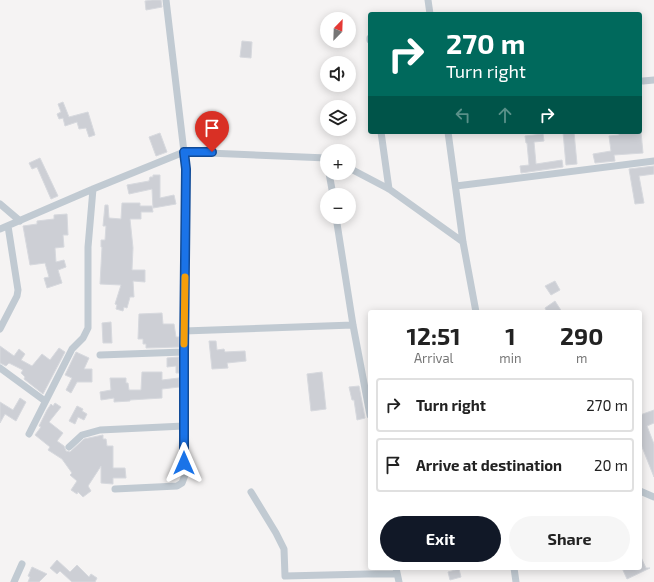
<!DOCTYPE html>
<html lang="en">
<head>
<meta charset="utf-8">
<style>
	:root { --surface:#fff; --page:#f6f6f6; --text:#222; --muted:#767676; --line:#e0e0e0; --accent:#111827 }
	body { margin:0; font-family:"Exo 2",sans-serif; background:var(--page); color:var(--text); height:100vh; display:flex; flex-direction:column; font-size:15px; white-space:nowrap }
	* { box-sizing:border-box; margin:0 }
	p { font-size:13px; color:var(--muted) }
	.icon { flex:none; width:22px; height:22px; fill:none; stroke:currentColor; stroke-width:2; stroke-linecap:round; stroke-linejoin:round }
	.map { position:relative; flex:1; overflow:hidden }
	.panel { position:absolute; left:368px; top:310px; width:274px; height:260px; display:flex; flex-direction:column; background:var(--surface); border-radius:4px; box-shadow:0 2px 10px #0003 }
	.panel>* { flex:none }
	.guide { position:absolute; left:368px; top:12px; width:274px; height:122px; border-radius:4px; box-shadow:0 2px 10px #0003; background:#00695c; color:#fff; overflow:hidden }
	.needle { width:26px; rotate:23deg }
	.buttons { position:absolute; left:320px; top:12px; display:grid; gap:8px }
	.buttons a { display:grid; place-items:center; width:36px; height:36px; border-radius:50%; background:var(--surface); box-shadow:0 2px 10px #0003; font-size:20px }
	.pin { position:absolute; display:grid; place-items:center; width:34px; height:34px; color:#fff; margin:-41px -17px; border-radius:50% 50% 50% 0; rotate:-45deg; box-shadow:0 0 4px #0007 }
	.pin .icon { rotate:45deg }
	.me { position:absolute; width:44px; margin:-22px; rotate:0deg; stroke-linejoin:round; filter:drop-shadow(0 0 3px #0008) }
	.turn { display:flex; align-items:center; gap:14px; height:84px; padding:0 12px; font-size:18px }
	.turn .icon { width:52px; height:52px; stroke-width:2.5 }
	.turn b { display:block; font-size:28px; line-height:34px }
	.lanes { display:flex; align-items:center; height:38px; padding:0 12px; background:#0003; justify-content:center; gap:20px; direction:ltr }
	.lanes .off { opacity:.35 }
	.eta { display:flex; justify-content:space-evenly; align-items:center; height:68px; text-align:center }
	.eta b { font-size:24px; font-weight:700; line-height:28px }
	.button { display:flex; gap:8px; margin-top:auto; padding:8px 12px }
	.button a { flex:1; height:46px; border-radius:24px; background:var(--accent); color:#fff; font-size:16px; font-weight:700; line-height:46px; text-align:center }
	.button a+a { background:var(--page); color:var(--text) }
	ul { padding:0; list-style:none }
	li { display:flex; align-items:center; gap:12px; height:54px; margin:0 8px 6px; padding:0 4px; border:2px solid var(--line); border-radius:4px }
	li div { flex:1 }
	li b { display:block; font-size:15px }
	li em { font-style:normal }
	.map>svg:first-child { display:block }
	.building { fill:#cdcfd5; stroke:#d7d9de }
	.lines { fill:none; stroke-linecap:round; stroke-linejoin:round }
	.street { stroke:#c1cad2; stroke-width:7 }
	.route-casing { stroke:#114b97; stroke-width:10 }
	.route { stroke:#1a73e8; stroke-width:7 }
	.slow { stroke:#f59e0b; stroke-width:7 }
</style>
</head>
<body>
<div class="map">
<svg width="654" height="582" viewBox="0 0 654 582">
	<rect width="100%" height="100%" fill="#f5f3f3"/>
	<path class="building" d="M152,0h9l1,7 -16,3 -1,-9z
		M242,41l10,1 -1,16 -11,-1z
		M63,102l6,15 19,-5 7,23 -6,2 -3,-9 -7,1 -2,-7 -12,4 -2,-8 -4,1 -2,-5 4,-2 -3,-8z
		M563,132h11l3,32 -11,1z
		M619,132h22l2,21 -29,2 1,6 -20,2 -2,-9 18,-3 -2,-15 10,-1z
		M160,133l7,19 -11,4 -7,-19z
		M543,134l1,7 -10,1 2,22 26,-4 1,7 -42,6 -1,-7 9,-1 -2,-22h-1l-1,-7z
		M40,158l18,38 -7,3 -14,-32 -5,2 -3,-6z
		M654,166v8l-15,2 5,27 -9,1 -6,-35z
		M153,175h7v23l14,-3 2,9 -23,4 -1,-19 -23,5 -2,-9 22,-4 1,-4h3z
		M122,203h18v3h12l1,6h-12v7h-11l3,29 -1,22h13v12l-12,-1 1,16h-4l-3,11 -3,-1 -1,4 -7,-2 1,-4 -2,-1 6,-19 -21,-1 2,-37h-1v-7h4l1,-14h-3l2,-21h3l1,13 12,1z
		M67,214l1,21h-5l1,12 -9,1 1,14 8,-2 2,7 -8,3 4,13 -15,5 -3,-10 5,-1 -4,-14 -15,2 -7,-39 14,-2v-3l17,-2v-4z
		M555,281l5,9 -9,5 -6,-9z
		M555,301l7,11h-15l-2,-4z
		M162,313l1,11h11l2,13h3v10l-33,1v-4h-3v-5h-5l1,-25z
		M111,322l1,21h-9l-1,-20z
		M209,341h7l1,9 7,-1 1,3 20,-1 1,10 -19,2 1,5 -16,1z
		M0,346l14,10 5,-7 6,5 -4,6 11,6 10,-12 8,6 9,-12 6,4 -22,42 -19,-15 1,-2 -4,-4 2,-3 -14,-7 -3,3 -6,-3z
		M76,352l13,6 -5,11h8v13h-15l-6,11 -5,-3 6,-12 -7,-3z
		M179,357v16h-3v-7l-9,1v-9z
		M142,372h20v8l17,-2v9l-17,2v9l-32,2v1l-16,1v-4l-13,2 -1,-8 11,-2 -1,-12h16v5h2l1,7h12z
		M322,372l4,37 -15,2 -4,-37z
		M359,386l6,32 -8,2 -3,-20h-2l-3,-13z
		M20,398l6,4 -10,19 -11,-7 -5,9v-21l13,8z
		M55,403l6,4 -12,15 14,11 -6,8 7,5 2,5 4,1 14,-13 19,-4v4h3l1,7h6v22h12l1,10h-13v6l-12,-1v-17l-13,20 3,5 -8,6 -5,-5 -1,2 -6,-4 6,-9 -7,-6 2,-2 -10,-14 -14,-9 2,-3 -15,-12 6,-8 -2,-1 8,-16 4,-6 2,2z
		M77,406l6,3 -1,2 5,3 -3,6 -6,-3 -3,7 -6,-3z
		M654,410v13l-7,3 7,18v33l-14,-35v-27z
		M640,555l6,13h4l-23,11 -5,-11h18z
		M57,560l13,12 7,-7 12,12 2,-3 6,4 -2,4h-23l-12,-11 -3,3 -7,-6z
		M32,567l15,7 -8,8h-11l2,-5 -2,-1z
		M459,569l2,8 -11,3 -2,-8z"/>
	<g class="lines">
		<path class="street" d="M428,0l2,14
			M370,38v2
			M643,81l11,-1
			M381,132l8,57
			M448,132l15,110 13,70
			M349,168l40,21 74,53
			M329,173l4,22
			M456,186l198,-25
			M0,204l20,17
			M336,217l17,108 17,90
			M0,229l93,-40 91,-37 143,6
			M0,329l17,-33 1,-6 -10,-64
			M184,331l169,-6
			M100,355l84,-3
			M0,368l45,33
			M29,434l43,-85 11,-11 5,-10v-81l5,-58
			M69,447l13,-12 18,-5 84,-4
			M115,489l62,-3 5,-3 3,-8 -1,-123 2,-183 -20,-169
			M640,491l14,6
			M251,492l25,41 8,16 1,27 82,-2h30
			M396,568l3,14
			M514,568l2,14
			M14,582l8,-18"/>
	</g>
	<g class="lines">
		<g class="route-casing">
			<path id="route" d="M184,463v-111l2,-183 -2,-17h28"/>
		</g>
		<use href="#route" class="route"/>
		<path class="slow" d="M184,344l1,-67"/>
	</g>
</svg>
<div class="buttons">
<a><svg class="needle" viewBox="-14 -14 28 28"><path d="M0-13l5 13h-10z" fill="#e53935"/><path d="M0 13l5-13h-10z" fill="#767676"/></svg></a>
<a><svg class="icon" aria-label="sound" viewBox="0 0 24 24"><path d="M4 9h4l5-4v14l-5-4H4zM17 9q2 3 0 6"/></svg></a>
<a><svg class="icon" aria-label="layers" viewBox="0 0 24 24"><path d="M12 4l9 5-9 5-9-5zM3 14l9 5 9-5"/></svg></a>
<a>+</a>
<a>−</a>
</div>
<div class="pin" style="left:212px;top:152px;background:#d93025"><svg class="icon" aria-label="arrive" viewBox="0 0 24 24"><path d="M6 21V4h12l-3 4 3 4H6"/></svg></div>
<svg class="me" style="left:184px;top:463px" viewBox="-20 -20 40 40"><path d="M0-17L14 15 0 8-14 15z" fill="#1a73e8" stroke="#fff" stroke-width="4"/></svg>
<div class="guide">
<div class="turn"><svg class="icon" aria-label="right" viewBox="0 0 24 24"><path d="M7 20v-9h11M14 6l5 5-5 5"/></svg><div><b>270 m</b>Turn right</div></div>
<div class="lanes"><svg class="icon off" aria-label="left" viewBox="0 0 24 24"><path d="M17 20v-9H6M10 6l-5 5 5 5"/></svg><svg class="icon off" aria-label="ahead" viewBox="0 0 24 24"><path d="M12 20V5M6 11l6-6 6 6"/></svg><svg class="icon" aria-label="right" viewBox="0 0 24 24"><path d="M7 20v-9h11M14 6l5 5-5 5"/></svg></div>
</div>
<section class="panel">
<div class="eta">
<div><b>12:51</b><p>Arrival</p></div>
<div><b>1</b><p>min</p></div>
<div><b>290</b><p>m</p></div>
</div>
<ul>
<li><svg class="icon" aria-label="right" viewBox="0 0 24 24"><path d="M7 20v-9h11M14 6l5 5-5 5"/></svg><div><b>Turn right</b></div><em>270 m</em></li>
<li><svg class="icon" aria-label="arrive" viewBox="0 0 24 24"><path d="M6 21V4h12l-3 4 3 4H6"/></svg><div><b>Arrive at destination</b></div><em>20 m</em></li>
</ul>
<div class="button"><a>Exit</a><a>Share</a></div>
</section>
</div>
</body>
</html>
